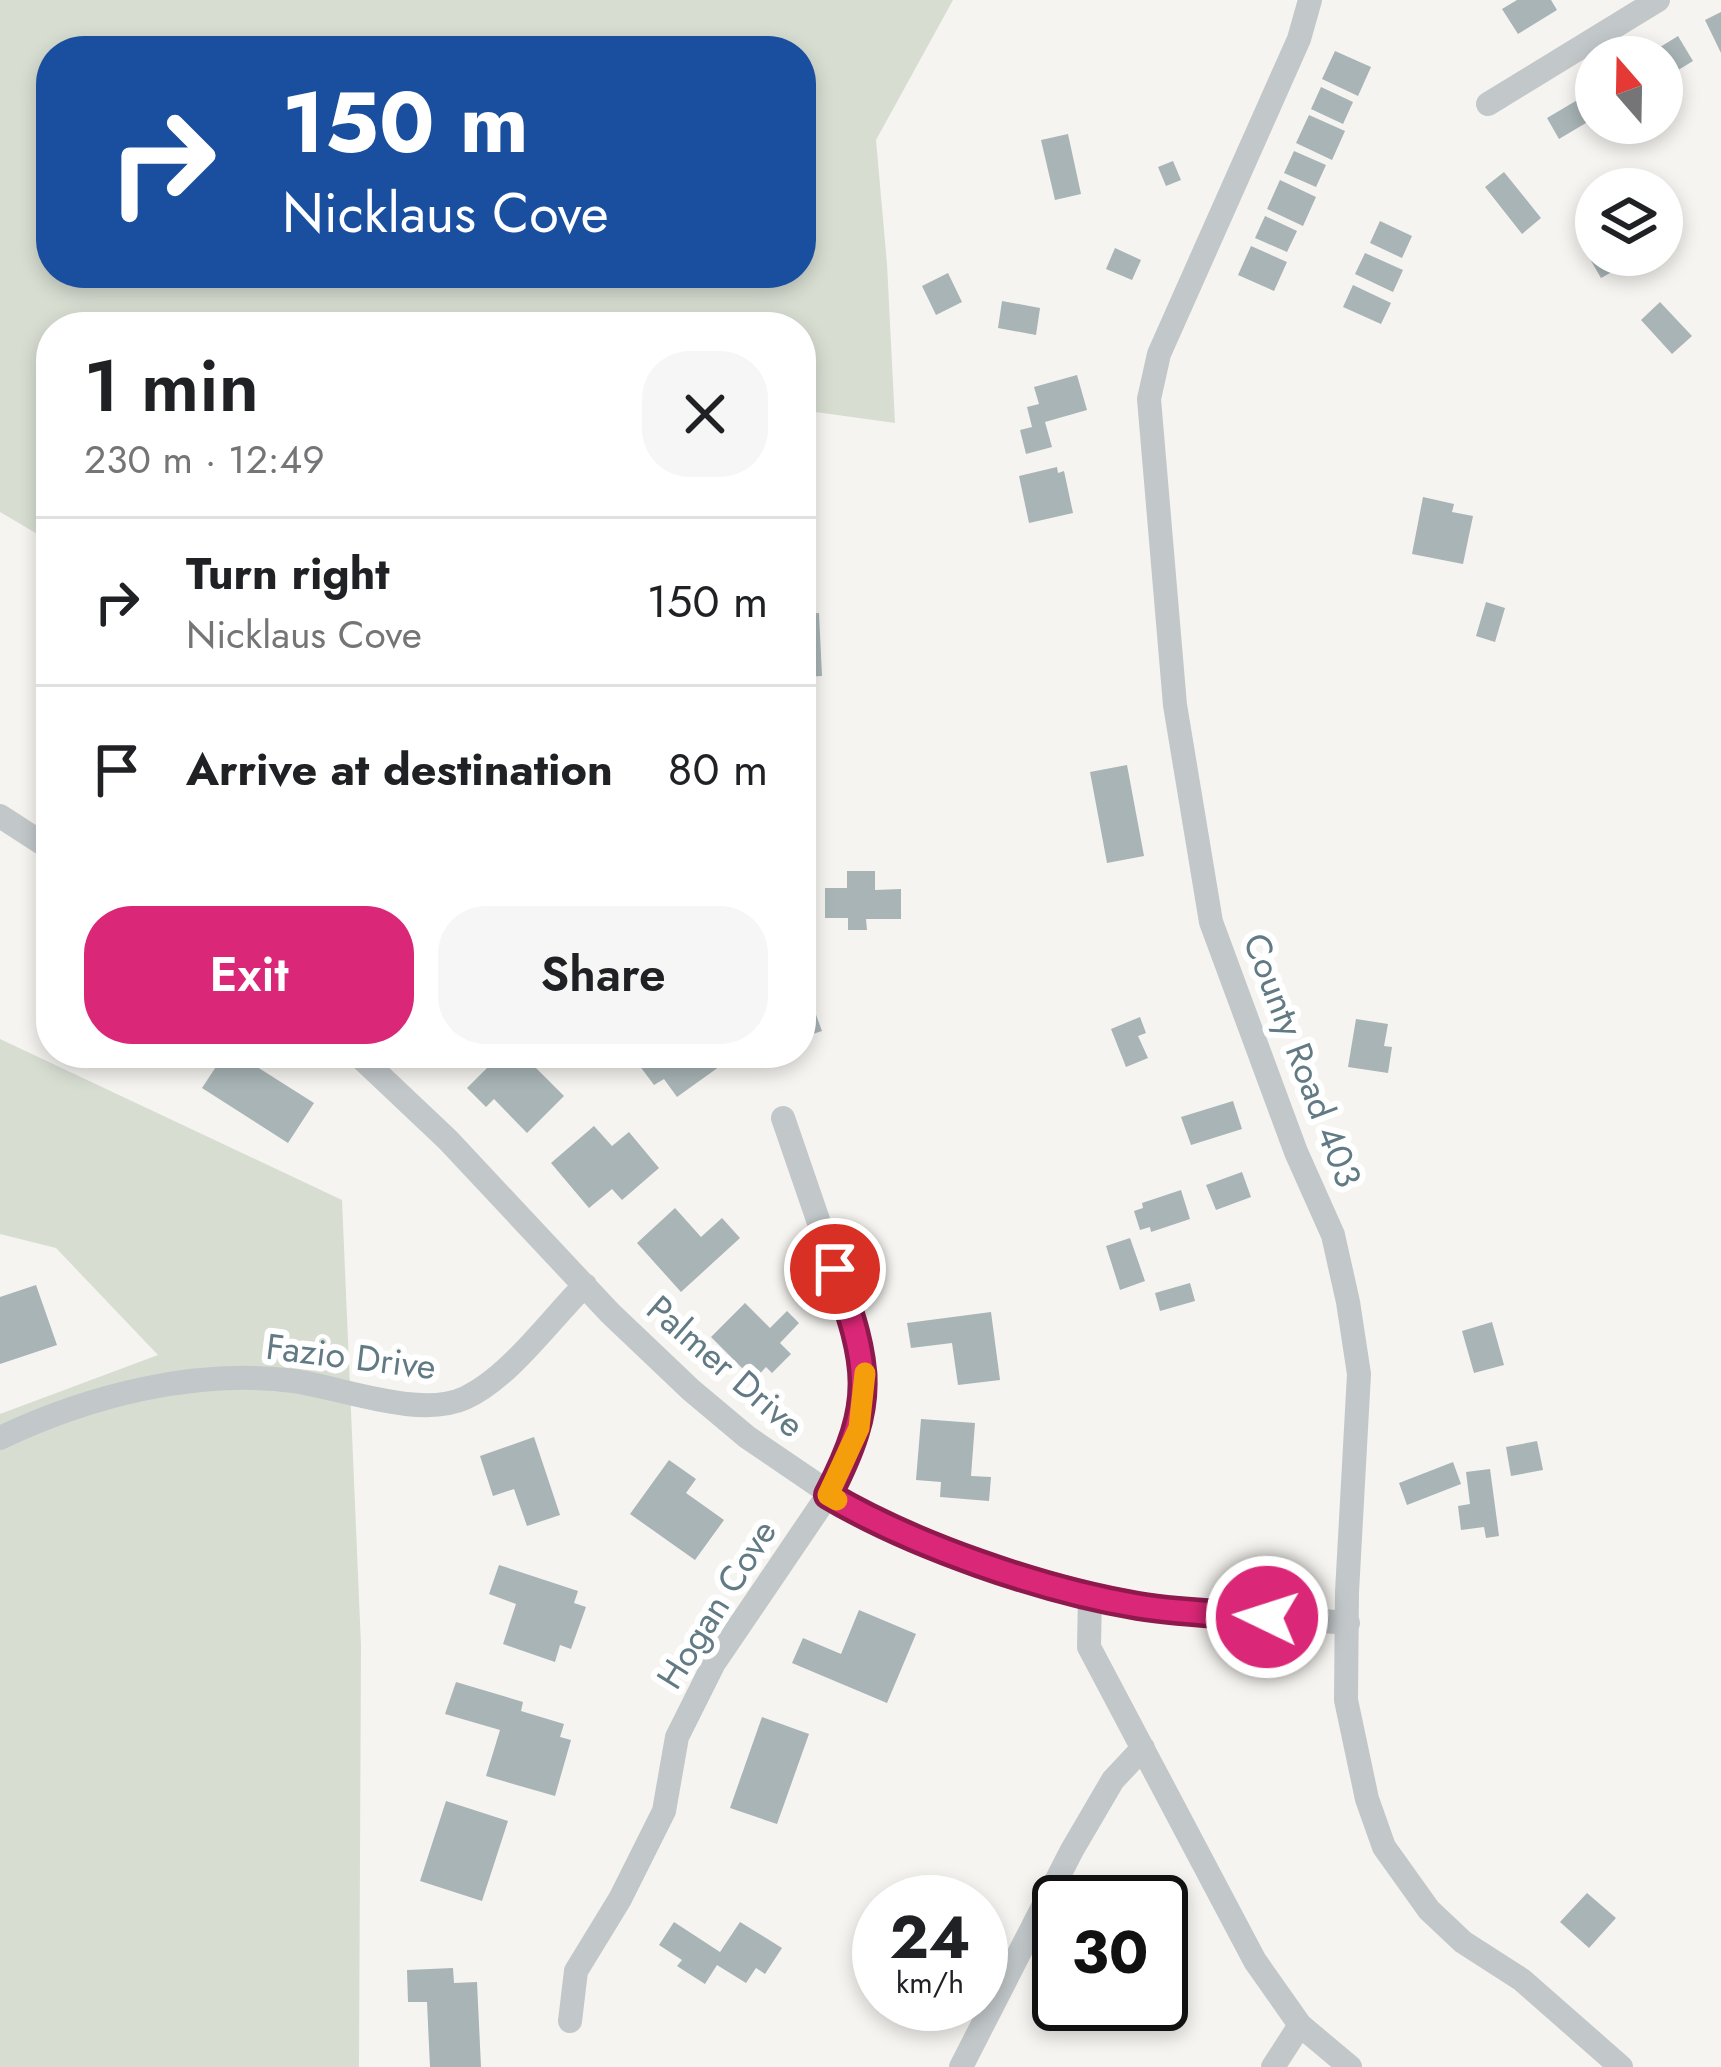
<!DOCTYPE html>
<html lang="en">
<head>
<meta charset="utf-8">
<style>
	:root { --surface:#fff; --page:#f6f6f6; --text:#202124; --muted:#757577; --line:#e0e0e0; --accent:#db2777 }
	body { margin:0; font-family:Jost,sans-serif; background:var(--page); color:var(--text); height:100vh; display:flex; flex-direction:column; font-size:45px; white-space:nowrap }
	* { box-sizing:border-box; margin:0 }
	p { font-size:39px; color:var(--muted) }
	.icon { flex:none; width:66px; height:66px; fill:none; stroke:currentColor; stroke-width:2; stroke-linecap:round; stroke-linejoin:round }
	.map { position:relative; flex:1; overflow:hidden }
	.drawer { position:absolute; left:36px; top:312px; width:780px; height:756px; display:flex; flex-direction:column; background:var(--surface); border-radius:48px; box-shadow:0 6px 18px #0003 }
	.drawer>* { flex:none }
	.hud { position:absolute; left:36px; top:36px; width:780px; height:252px; border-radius:48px; box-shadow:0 6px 18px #0003; background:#1a4fa0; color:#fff; overflow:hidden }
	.needle { width:78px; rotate:340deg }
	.buttons { position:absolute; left:1575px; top:36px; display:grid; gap:24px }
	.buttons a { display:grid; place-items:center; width:108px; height:108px; border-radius:50%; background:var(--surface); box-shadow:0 6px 18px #0003; font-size:60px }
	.speed { position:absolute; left:852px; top:1875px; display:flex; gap:24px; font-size:60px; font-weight:700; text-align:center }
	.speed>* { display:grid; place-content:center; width:156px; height:156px; border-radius:50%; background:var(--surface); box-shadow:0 6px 18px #0003; line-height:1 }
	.speed small { font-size:30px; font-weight:400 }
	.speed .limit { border:6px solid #111; border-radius:18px; background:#fff; color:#111 }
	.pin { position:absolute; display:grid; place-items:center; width:102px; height:102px; color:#fff; margin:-51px; border:6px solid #fff; border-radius:50%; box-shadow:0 3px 12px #0007 }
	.me { position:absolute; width:132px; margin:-66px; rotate:274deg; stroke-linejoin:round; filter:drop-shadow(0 0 9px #0008) }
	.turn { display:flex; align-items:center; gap:42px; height:252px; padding:0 48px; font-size:54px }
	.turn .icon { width:156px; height:156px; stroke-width:2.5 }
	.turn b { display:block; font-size:84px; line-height:102px }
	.round { display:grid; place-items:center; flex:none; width:126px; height:126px; border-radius:48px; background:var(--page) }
	.head { display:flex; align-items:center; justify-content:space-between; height:204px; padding:0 48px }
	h1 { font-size:72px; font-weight:600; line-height:90px }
	.action { display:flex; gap:24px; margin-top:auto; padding:24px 48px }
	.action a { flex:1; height:138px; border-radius:48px; background:var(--accent); color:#fff; font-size:48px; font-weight:600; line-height:138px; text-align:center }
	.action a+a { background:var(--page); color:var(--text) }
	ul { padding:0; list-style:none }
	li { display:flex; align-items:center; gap:36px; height:168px; padding:0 48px; border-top:3px solid var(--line) }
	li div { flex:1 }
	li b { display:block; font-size:45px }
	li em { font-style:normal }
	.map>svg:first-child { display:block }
	.green { fill:#d7ddd1; fill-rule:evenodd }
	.building { fill:#a8b4b6 }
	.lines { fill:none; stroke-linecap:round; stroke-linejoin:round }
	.street { stroke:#c2c7c9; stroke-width:24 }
	.route-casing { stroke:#8e194d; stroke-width:30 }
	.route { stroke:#db2777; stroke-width:21 }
	.slow { stroke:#f59e0b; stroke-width:21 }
	.labels { text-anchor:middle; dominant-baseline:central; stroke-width:12; stroke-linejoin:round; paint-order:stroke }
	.street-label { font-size:36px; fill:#617a84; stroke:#fff }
</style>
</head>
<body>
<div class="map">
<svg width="1721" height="2067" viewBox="0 0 1721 2067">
	<rect width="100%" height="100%" fill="#f5f4f0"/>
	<path class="green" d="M0,0h953l-77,140 11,124 8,159 -94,-13v-83h-750v215l-51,-30zM51,51h750v222h-750z
		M0,1039l342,161 19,445 -2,422h-359v-653l158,-59 -102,-107 -56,-14z"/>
	<path class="building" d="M1517,0h34l6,10 -39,24 -16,-25z
		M1721,12v41l-16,-33z
		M1678,36l15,25 -31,19v-23h-18z
		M1335,51l36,16 -13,29 -36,-17z
		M1321,87l32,15 -10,22 -32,-15z
		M1596,89v28l-37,22 -12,-21z
		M1309,115l36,16 -13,29 -36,-17z
		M1068,134l13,60 -26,6 -14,-60z
		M1294,151l32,14 -10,22 -32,-14z
		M1173,161l8,19 -15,6 -8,-19z
		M1504,172l37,46 -19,16 -37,-47z
		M1280,180l36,17 -13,29 -36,-17z
		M1265,216l32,15 -10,21 -32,-14z
		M1380,221l32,15 -10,22 -32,-15z
		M1251,246l36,16 -13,29 -36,-16z
		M1115,248l26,12 -9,20 -26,-11z
		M1365,253l38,17 -10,22 -38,-18z
		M1598,255h14l7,13 -18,10 -11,-19z
		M948,273l14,29 -26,13 -14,-29z
		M1353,285l38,18 -10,21 -38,-17z
		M1002,301l38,7 -4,27 -38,-7z
		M1660,302l32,34 -20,18 -31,-34z
		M1077,375l10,35 -42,12 7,25 -26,7 -6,-24 12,-3 -5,-20 12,-3 -5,-17z
		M1057,467l1,6 6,-2 9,42 -44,10 -10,-47z
		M1423,497l31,7 -2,8 21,4 -10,48 -51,-10z
		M1486,602l19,6 -10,34 -19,-6z
		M819,613l3,63 -21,1v-63z
		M1127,765l17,91 -37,7 -17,-91z
		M847,871h28v19l26,-1v30h-35l1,11h-19v-12h-23v-30h22z
		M801,974l21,57 -21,7z
		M1140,1017l6,16 -8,3 10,22 -22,9 -15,-38z
		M1356,1019l32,5 -4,22 8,1 -4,26 -40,-6z
		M225,1053h10l79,50 -26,40 -86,-55z
		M492,1053h29l43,43 -37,37 -33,-34 -8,8 -19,-19 30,-30z
		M630,1053h85l8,11 -46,33 -13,-18 -10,6z
		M1233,1101l9,28 -51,16 -10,-28z
		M594,1126l18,20 17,-14 30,36 -37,32 -10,-11 -23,19 -38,-45z
		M1242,1172l9,25 -35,13 -10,-25z
		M1181,1190l9,29 -39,13 -1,-5 -10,3 -6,-19 9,-3 -1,-5z
		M675,1208l26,29 21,-19 18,20 -59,54 -44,-49z
		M1130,1238l15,43 -25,9 -14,-44z
		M1190,1283l5,18 -35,10 -5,-18z
		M36,1285l21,60 -57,19v-67z
		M745,1303l25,25 17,-17 12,12 -19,20 11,11 -19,19 -6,-6 -12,13 -43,-43z
		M991,1312l9,68 -42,5 -6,-42 -41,5 -4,-25z
		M1492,1322l12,43 -30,8 -12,-42z
		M921,1419l54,4 -4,53 20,1 -2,24 -49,-4 1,-15 -25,-2z
		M534,1437l26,78 -33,11 -13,-37 -21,7 -13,-40z
		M1537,1441l6,29 -32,6 -5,-29z
		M669,1460l27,19 -10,14 38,27 -29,40 -65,-46z
		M1453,1462l8,22 -54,21 -8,-22z
		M1490,1469l9,67 -13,2 -2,-11 -23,3 -3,-24 12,-2 -4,-32z
		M499,1565l79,26 -4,12 12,4 -15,42 -11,-4 -5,17 -52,-18 13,-40 -27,-10z
		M859,1610l57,24 -29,69 -95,-40 11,-25 38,16z
		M456,1682l67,20 -2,9 43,13 -4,13 11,3 -16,56 -69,-20 14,-46 -55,-16z
		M762,1717l47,17 -32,90 -47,-16z
		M446,1801l62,20 -26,80 -62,-20z
		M1587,1893l29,25 -27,30 -29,-26z
		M674,1922l46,30 20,-30 42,26 -17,26 -9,-6 -10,15 -29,-18 -12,19 -28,-18 5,-6 -23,-15z
		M453,1968l1,15 23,-1 4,85h-51l-3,-65h-19l-1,-32z"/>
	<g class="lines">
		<path class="street" d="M1310,0l-11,39 -140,315 -10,45 26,306 36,217 85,230 37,83 15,67 11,72 -12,218 -1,108 21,99 17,48 45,63 34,32 59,38 99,87
			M1488,104l170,-104
			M0,816l51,33
			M356,1053l92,87 162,173 81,77 56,47 116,79 140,55 134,35 211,17
			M0,1438c88,-42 196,-70 294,-57 48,7 126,38 171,17 44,-20 85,-78 120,-113
			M1090,1595l-1,52 166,314 45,64 50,42
			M570,2021l6,-50 44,-72 44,-88 13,-74 37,-74 114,-168 31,-67 7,-53 -18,-68 -65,-189
			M961,2067l111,-217 41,-70 30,-32
			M1273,2067l27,-42"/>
	</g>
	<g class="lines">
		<g class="route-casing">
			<path id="route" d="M835,1269c34,98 42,131 -7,226 84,50 214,95 310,111 42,7 86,8 129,11"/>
		</g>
		<use href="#route" class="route"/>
		<path class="slow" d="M837,1500l-9,-5 31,-67 6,-55"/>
	</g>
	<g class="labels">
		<g class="street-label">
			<text transform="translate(1303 1060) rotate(69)">County Road 403</text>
			<text transform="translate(351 1356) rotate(7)">Fazio Drive</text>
			<text transform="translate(726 1366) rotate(41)">Palmer Drive</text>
			<text transform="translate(716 1604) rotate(-58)">Hogan Cove</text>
		</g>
	</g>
</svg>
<div class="buttons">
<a><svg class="needle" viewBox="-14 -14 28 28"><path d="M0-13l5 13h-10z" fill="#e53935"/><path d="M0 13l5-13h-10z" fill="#757577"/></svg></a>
<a><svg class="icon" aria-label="layers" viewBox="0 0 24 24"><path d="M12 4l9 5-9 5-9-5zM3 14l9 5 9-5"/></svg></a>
</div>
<div class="speed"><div>24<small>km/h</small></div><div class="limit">30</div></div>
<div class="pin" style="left:835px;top:1269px;background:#d93025"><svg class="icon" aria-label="arrive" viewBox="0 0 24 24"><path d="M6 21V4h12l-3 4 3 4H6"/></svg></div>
<svg class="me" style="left:1267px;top:1617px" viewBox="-20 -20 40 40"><circle r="17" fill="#db2777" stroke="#fff" stroke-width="3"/><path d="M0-11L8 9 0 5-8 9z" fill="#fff"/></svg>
<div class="hud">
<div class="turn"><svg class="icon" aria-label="right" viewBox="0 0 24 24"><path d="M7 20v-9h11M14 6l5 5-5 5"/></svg><div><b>150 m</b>Nicklaus Cove</div></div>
</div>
<section class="drawer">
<div class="head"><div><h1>1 min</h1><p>230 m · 12:49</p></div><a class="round"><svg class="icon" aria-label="close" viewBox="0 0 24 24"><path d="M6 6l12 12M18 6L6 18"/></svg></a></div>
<ul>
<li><svg class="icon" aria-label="right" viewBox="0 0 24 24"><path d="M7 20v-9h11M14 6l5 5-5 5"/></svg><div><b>Turn right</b><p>Nicklaus Cove</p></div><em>150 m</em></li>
<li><svg class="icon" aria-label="arrive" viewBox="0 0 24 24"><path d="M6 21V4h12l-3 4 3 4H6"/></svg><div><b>Arrive at destination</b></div><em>80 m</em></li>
</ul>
<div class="action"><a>Exit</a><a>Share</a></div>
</section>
</div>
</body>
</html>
